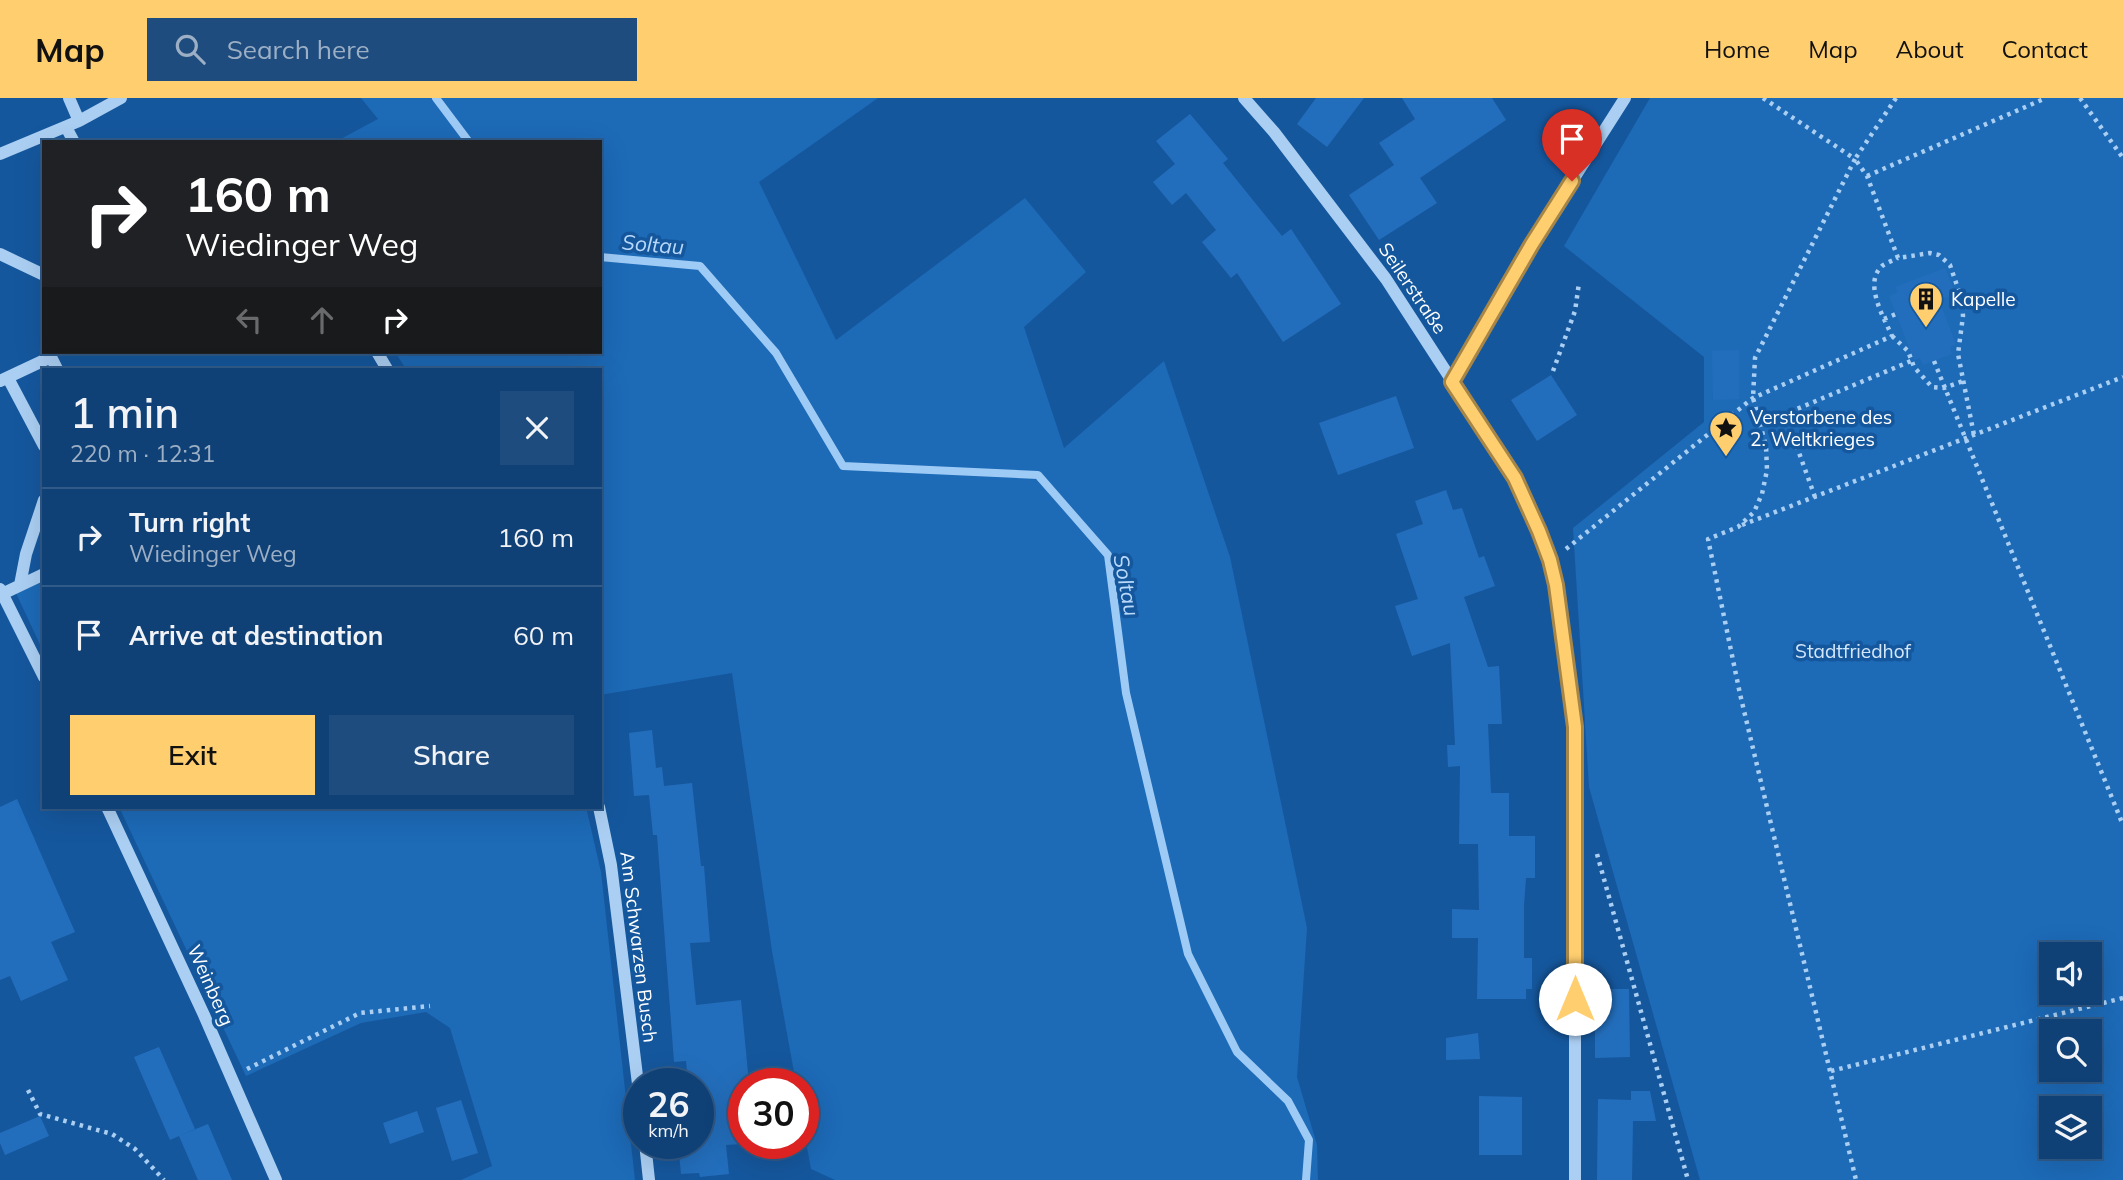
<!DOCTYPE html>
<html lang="en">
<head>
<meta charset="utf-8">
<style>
	:root { --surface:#104176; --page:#1e4c7e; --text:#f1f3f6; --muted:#9cafc5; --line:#305a88; --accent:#ffce6e }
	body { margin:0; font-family:Mulish,sans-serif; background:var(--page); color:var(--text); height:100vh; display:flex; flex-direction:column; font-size:26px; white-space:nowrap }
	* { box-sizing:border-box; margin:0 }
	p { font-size:23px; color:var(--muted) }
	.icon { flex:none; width:38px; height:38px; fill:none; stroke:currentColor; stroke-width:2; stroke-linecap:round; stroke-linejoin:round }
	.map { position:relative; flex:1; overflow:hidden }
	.sheet { position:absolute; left:42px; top:270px; width:560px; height:441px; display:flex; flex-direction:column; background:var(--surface); border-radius:0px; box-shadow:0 7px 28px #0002,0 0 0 2px var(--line) }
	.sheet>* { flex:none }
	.guide { position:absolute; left:42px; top:42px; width:560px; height:214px; border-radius:0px; box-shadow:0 7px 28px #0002,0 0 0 2px var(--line); background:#202124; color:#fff; overflow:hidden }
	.controls { position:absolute; left:2039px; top:844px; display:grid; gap:14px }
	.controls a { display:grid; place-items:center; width:63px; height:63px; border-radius:0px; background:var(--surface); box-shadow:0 7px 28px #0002,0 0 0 2px var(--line); font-size:35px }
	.speed { position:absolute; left:623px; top:970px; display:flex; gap:14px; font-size:35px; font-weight:700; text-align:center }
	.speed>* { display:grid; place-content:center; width:91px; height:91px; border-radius:50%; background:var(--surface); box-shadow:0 7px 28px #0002,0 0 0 2px var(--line); line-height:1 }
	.speed small { font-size:18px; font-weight:400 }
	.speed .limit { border:10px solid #d22; background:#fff; color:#111 }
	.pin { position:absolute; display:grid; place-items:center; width:60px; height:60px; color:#fff; margin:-72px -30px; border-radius:50% 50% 50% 0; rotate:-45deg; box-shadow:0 0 7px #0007 }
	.pin .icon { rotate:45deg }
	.me { position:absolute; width:77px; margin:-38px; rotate:0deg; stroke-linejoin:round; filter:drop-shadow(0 0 5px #0008) }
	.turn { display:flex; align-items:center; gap:24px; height:147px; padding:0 28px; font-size:32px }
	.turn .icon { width:91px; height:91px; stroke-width:2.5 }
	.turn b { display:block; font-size:49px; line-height:60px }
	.lanes { display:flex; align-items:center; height:66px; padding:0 28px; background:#0003; justify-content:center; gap:35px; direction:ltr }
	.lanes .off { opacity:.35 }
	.round { display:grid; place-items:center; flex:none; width:74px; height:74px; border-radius:0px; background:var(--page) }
	.overview { display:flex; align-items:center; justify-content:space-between; height:119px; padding:0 28px }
	h1 { font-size:42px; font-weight:600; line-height:52px }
	.button { display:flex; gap:14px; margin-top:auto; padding:14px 28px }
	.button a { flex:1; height:80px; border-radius:0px; background:var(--accent); color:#111; font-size:28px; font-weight:600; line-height:80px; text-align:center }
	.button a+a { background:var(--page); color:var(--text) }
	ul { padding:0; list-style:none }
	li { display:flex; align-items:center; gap:21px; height:98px; padding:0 28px; border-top:2px solid var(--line) }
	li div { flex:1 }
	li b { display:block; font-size:26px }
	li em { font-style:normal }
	header { display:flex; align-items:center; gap:42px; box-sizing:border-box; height:98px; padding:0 35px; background:var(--accent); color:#111 }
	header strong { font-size:33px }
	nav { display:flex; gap:38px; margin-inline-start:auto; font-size:24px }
	.search { width:490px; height:63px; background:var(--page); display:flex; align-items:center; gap:18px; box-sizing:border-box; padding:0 24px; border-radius:0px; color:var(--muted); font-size:26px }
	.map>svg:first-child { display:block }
	.green { fill:#1d6ab7; fill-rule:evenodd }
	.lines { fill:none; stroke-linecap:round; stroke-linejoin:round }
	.stream { stroke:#9ecbf6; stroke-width:8 }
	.building { fill:#236ebc }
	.path { stroke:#abcff3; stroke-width:4.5; stroke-dasharray:3.5 5; stroke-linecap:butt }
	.minor { stroke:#abcff3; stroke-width:12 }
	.route-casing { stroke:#a68648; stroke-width:18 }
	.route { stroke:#ffce6e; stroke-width:12 }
	.labels { text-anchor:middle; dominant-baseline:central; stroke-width:7; stroke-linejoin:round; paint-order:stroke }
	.street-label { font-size:19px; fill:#fff; stroke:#15579d }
	.poi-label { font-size:19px; fill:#fff; stroke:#15579d; text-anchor:start }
	.park-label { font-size:19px; fill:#d4e8fd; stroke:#15579d }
	.water-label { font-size:21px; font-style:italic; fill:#b8d9fa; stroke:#15579d }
</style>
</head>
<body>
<header>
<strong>Map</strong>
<div class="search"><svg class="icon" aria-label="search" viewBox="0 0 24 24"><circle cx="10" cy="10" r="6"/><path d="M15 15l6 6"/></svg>Search here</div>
<nav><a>Home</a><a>Map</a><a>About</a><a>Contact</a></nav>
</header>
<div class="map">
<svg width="2123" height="1082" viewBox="0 0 2123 1082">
	<rect width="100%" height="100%" fill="#15579d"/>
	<path class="green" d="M361,0h517l-119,84 77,158 189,-142 61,74 -62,55 40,121 100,-87 66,196 77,371 -10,149 20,68 1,35h-483l-24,-11 -8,-43v-43h-7l-24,-132 -40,-278 -132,22v-326h-194l-11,-17h205v-210h-265l43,-23z
		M1650,0h473v1082h-423l-111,-393 -16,-259 131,-106v-65l-140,-111zM2051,856h39v38h-39zM2051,933h39v38h-39zM2051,1010h39v38h-39z
		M44,479v76l-29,-62z
		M119,709h467l15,65 34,308h-174l31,-14 -42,-138 -24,-16 -65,11 -115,53z"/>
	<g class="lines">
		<path class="stream" d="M436,0l33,44
			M600,159l100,9 76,87 67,113 195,9 70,80 18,138 62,261 49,98 51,49 21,39 -3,40"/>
	</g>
	<path class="building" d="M1316,0h48l-37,49 -30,-23z
		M1402,0h90l14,22 -86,58 17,25 -58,37 -30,-45 45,-30 -15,-22 36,-24z
		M1190,16l38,45 -5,4 59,73 9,-7 50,75 -58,38 -46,-69 -6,5 -29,-36 14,-12 -30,-37 -14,12 -19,-23 22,-18 -19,-23z
		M1945,170l11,26 -17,6 17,44 -6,3 2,7 -29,11 -3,-7 -6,2 -25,-64 9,-4 -3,-5z
		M1739,252v49l-26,1 -1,-49z
		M1551,277l26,40 -40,26 -26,-41z
		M1396,298l18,52 -76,27 -19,-52z
		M1446,392l7,20 9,-2 17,50 5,-2 11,30 -31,11 24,70 11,-1 3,58h-14l3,69h18v43h26v42h-9l-2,27v53h8v31h-6v10h-49l1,-61h-26v-29l27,1 -1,-66h-19l1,-78 -12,1 -1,-22h8l-5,-102 -38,13 -17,-50 23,-7 -22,-65 27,-10 -8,-23z
		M652,632l4,38 6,-1 2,19 28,-3 9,83h3l6,76 -20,1 6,62 45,-5 8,83h-5v61l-18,1 3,29 -29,3 -1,-4 -18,1 -3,-31h20v-60h-10l-2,-22 -12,1 -17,-227h-4l-4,-40 -15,1 -5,-63z
		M17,701l58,133 -24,10 17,38 -47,21 -11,-25 -10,4v-173z
		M1595,891h34l1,68 -35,1z
		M1478,935l2,26 -34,1v-22z
		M159,949l36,82 -16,7 29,-12 24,56h-34l-19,-44 -9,4 -36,-83z
		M1631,993h19l6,30h-23l-1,59h-35l1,-81 33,1z
		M1479,998l43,1v58h-43z
		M461,1002l17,53 -26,8 -16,-53z
		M417,1013l7,21 -34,12 -7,-21z
		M40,1018l9,20 -44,19 -5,-12v-10z"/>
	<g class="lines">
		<path class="path" d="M1763,0l92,61 -100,199 -2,40 13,48 1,24 -5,24 -8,18 -16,15 -30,12 32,155 116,486
			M1896,0l-41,61 12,17 31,82 32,-5 9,2 11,10 12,35 1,16 -5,38 16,81
			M2080,0l43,60
			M1867,78l179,-78
			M1884,221l12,-5
			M1892,238l16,15 6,16 18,20 12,1 19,-7
			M1934,263l189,464
			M1553,273l22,-60 4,-28
			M1758,317l27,-1
			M1815,399l-30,-83 126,-53
			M1742,427l381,-148
			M1566,451l187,-151 139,-62c-8,-18 -29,-53 -10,-70 4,-3 12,-6 16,-8
			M1597,756l91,326
			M247,971l113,-56 70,-7
			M1831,973l292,-73
			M28,992l12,24 72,20 23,15 29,31"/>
		<path class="minor" d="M1244,0l30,34 112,147 129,199 35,82 25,167v453
			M79,23l42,-23
			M66,29l8,15
			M0,56l79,-33 -10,-23
			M0,156l44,21
			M377,254l10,17
			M8,280l36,68
			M0,283l51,-24 6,12
			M1452,284l80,-138 93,-146
			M20,487l6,-31 18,-54
			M0,491l44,88
			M2,496l42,-20
			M107,709l97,208 72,165
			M599,709l12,58 28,227
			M645,1045l4,37"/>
	</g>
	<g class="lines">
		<g class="route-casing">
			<path id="route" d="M1572,83l-40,63 -80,138 63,96 24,53 11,29 6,25 19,142v272"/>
		</g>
		<use href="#route" class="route"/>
	</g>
	<defs>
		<g id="building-pin" transform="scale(1.75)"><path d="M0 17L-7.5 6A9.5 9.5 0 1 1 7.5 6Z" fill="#ffce6e" stroke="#15579d"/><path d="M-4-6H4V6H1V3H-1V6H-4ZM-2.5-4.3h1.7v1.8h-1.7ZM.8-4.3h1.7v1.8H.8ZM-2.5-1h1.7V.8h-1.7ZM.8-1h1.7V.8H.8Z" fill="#111"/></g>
		<g id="sight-pin" transform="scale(1.75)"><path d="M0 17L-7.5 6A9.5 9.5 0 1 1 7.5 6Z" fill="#ffce6e" stroke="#15579d"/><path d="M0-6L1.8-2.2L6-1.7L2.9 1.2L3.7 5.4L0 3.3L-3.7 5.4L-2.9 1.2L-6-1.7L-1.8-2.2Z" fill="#111"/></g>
	</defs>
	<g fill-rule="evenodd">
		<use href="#building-pin" x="1926" y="201"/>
		<use href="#sight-pin" x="1726" y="330"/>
	</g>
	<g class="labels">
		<g class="street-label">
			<text transform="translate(1413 190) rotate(56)">Seilerstraße</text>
			<text transform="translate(639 849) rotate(83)">Am Schwarzen Busch</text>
			<text transform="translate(211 887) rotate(66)">Weinberg</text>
		</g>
		<g class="poi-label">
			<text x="1951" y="201">Kapelle</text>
			<text x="1750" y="319">Verstorbene des<tspan x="1750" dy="22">2. Weltkrieges</tspan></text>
		</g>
		<g class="park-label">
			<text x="1853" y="553">Stadtfriedhof</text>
		</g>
		<g class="water-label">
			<text transform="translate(653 146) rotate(5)">Soltau</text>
			<text transform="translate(1127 487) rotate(79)">Soltau</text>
		</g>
	</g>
</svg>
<div class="controls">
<a><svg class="icon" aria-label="sound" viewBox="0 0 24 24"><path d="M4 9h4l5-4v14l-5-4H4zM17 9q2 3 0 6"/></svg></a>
<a><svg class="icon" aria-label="search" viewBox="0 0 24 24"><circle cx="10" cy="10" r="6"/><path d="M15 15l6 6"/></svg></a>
<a><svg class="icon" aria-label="layers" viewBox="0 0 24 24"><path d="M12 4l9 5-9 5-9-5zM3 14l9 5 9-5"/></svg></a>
</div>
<div class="speed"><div>26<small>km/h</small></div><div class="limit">30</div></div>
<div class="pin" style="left:1572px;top:83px;background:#d93025"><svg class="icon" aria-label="arrive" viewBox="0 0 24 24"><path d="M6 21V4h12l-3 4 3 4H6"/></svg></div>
<svg class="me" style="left:1575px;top:901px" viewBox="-20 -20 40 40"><circle r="19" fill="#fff"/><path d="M0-13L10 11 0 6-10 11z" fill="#ffce6e"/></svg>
<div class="guide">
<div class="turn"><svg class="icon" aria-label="right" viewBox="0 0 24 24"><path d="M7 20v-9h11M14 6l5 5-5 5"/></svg><div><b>160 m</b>Wiedinger Weg</div></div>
<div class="lanes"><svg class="icon off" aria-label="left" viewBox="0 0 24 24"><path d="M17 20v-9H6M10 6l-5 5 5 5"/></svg><svg class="icon off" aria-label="ahead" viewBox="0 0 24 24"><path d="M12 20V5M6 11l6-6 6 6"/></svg><svg class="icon" aria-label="right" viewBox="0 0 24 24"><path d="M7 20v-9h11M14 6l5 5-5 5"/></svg></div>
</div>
<section class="sheet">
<div class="overview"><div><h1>1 min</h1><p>220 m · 12:31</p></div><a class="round"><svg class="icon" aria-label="close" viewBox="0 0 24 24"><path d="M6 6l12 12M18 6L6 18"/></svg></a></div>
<ul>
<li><svg class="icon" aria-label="right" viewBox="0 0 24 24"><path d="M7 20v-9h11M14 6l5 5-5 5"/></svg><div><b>Turn right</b><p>Wiedinger Weg</p></div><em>160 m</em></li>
<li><svg class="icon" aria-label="arrive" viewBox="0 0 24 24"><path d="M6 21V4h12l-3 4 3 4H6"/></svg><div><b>Arrive at destination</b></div><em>60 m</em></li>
</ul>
<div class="button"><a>Exit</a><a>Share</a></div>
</section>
</div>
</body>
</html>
